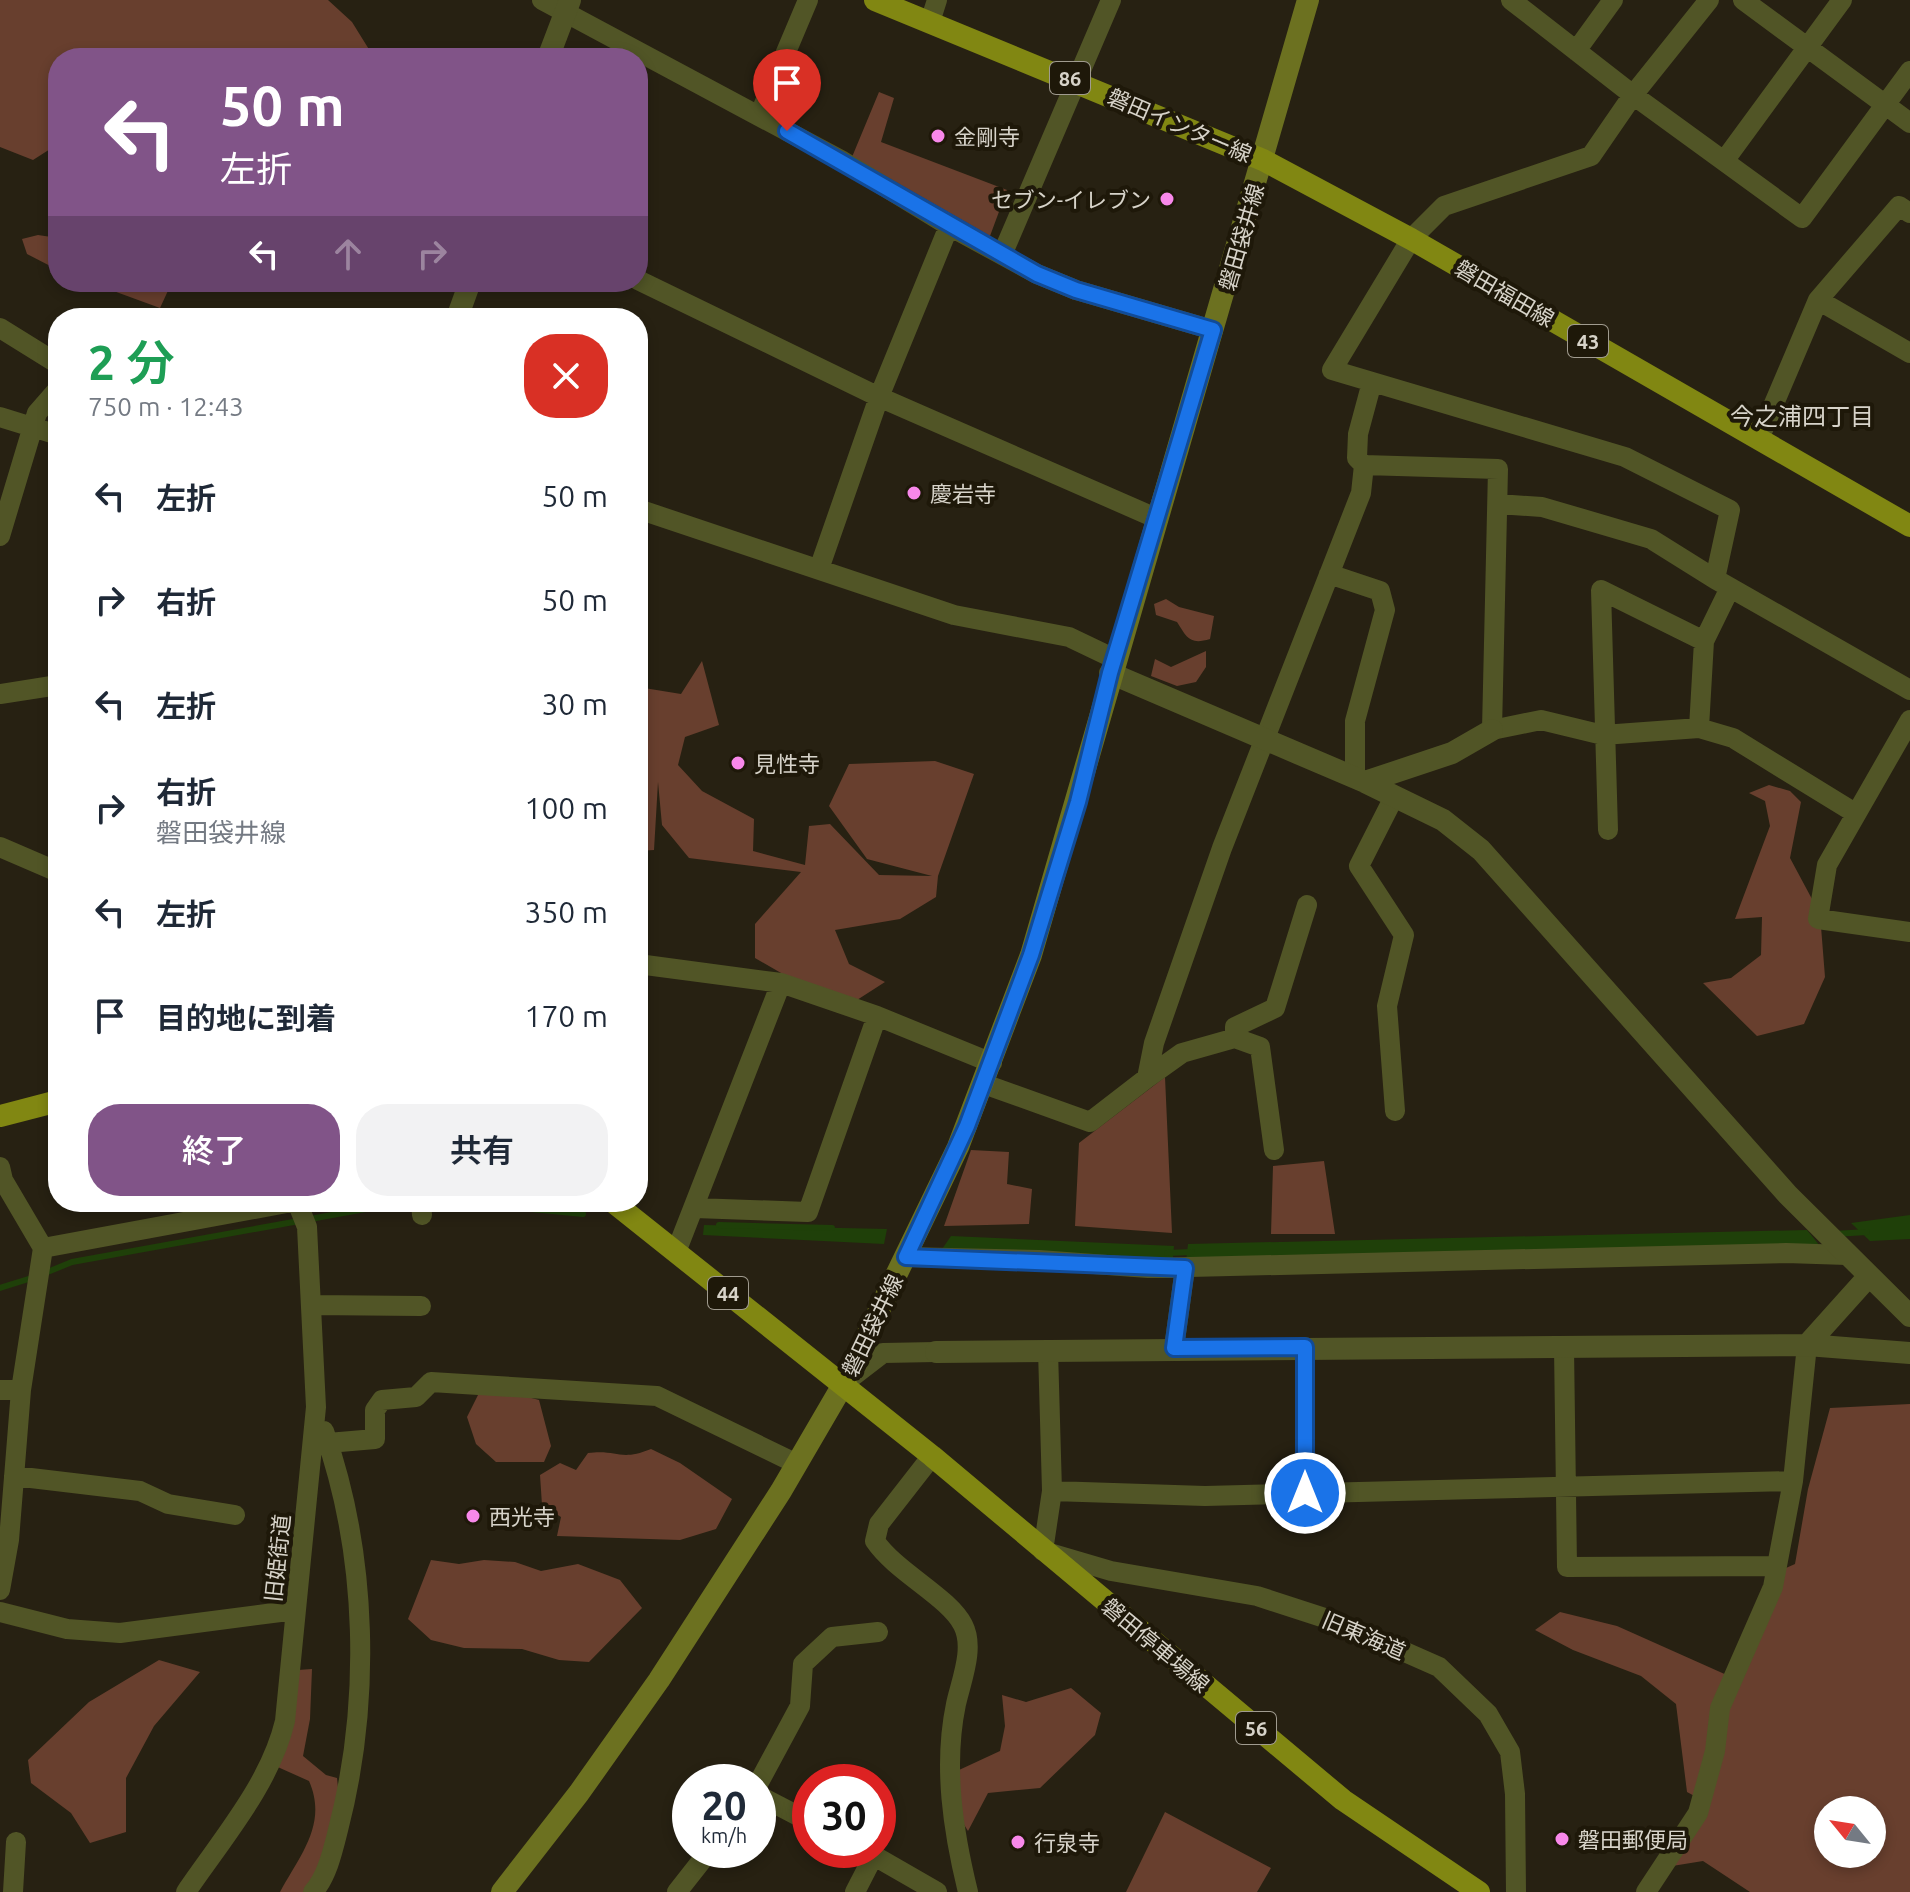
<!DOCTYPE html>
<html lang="ja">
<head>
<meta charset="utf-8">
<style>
	:root { --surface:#fff; --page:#f2f2f3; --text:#1f2937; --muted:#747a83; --accent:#815488 }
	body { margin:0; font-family:Ubuntu,"Noto Sans JP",sans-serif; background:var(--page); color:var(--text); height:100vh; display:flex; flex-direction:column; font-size:30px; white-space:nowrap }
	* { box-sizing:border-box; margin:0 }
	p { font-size:26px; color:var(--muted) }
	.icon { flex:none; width:44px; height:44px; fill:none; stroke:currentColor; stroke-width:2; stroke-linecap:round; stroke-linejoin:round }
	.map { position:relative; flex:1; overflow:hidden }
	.panel { position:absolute; left:48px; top:308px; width:600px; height:904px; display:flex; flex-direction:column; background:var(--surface); border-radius:32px; box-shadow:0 4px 12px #0003 }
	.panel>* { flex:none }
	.top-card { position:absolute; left:48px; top:48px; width:600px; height:244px; border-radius:32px; box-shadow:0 4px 12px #0003; background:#815488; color:#fff; overflow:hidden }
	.needle { width:52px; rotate:300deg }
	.fabs { position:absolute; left:1814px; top:1796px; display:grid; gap:16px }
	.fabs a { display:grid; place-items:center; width:72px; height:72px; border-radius:50%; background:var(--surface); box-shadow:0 4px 12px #0003; font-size:40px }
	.speed { position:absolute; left:672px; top:1764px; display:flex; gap:16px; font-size:40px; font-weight:700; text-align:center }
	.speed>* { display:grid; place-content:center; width:104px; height:104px; border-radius:50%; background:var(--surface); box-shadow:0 4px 12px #0003; line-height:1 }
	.speed small { font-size:20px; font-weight:400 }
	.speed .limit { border:12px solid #d22; background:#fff; color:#111 }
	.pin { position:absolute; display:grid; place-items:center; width:68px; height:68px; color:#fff; margin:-82px -34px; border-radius:50% 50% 50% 0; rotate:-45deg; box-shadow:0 0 8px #0007 }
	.pin .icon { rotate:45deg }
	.me { position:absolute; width:88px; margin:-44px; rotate:0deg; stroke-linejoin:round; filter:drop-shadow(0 0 6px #0008) }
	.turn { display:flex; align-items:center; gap:28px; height:168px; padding:0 40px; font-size:36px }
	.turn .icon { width:104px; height:104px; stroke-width:2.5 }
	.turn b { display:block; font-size:56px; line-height:68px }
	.lanes { display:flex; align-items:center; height:76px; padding:0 40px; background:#0003; justify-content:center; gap:40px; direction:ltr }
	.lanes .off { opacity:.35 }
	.round { display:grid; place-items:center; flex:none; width:84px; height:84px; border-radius:32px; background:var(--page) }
	.headline { display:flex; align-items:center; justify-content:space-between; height:136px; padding:0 40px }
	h1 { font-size:48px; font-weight:600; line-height:60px; color:#1e9e55 }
	.primary-button { display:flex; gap:16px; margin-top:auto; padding:16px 40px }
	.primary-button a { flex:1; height:92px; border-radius:32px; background:var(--accent); color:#fff; font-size:32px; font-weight:600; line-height:92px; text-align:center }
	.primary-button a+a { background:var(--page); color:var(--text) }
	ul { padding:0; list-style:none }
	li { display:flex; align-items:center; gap:24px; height:104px; padding:0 40px }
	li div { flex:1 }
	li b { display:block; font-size:30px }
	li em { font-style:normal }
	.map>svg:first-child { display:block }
	.green { fill:#683f2e; fill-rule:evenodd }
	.water { fill:#1f4009 }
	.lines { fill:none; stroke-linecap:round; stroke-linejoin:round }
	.stream { stroke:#1f4009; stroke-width:6 }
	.minor { stroke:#515526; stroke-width:20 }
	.tertiary { stroke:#515526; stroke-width:22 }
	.secondary { stroke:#6c7120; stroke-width:22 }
	.primary { stroke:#818712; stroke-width:22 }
	.route-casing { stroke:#114b97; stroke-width:20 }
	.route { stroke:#1a73e8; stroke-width:14 }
	.poi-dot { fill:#f888ea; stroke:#1e1809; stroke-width:3 }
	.labels { text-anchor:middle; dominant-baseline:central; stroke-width:8; stroke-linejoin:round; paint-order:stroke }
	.shield { fill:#1e1809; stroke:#a09b8f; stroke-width:2 }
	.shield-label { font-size:20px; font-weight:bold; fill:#d7d3c9 }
	.street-label { font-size:22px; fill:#d7d3c9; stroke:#1e1809 }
	.poi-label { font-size:22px; fill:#d7d3c9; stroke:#1e1809; text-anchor:start }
	.neighbourhood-label { font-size:24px; fill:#d7d3c9; stroke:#1e1809 }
</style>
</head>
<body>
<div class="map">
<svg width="1910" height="1892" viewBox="0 0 1910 1892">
	<rect width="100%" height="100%" fill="#272112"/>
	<path class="green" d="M0,0h328l24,22 18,29 -3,7h-309v86l-25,16 -33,-13z
		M879,92l15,6 -13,44 126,48 -17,46 -138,-79z
		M38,235l20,3v32l-31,-16 -5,-15z
		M89,282h83l-12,26z
		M1166,599l13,8 35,9 -4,23c-20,6 -23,-1 -33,-17l-21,-7 -2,-11z
		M1206,651v16l-10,15 -19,4 -26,-10 4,-17 16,8z
		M702,661l17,64 -34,12 -7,28 24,26 52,28 -1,32 52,14 4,-39 21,-2 49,51 53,1 -65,-17 -38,-53 20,-42 86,-3 39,13 -36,102 -2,21 -36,22 -65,11 14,34 36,18 -28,18 -69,-23 -33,-19v-34l46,-52 -112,-14 -27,-33 -4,-43 -4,68 -16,1v-164l43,7z
		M1769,785l21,6 11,11 -11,56 30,56 5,63 -21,47 -47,12 -54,-53 28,-5 30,-23 1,-38 -27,2 35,-93 -5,-25 -16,-8z
		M1165,1077l7,156 -97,-7 4,-83z
		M971,1150l38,2 -2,32 25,5 -3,35 -85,2z
		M1324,1161l11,73h-64l2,-68z
		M483,1385l56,15 12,46 -7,16h-48l-20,-18 -9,-27z
		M1910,1404v488h-160l-47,-31 -43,7 40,-69 -13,-7 -11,-88 -35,-28 -68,-26 -38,-20 25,-18 57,14 112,50 48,-104 18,-8 13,-75 22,-81zM1828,1810h44v44h-44z
		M651,1449l29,14 52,36 -16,30 -36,11 -123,-4 4,-19 -19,-12 -2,-30 20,-12 16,7 12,-17c30,-4 31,9 63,-4z
		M431,1560l28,4 25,-4 31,2 26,9 37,-7 42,16 22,28 -53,54 -30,-2 -37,-11 -58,-1 -33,-8 -23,-21z
		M159,1660l41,12 -46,54 -28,52v54l-36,11 -19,-30 -40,-30 -3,-23 61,-58z
		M312,1669l-2,50 -7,37 23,19 11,3 4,39 -30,75h-31c20,-37 48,-68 29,-111l-38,-17 27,-94z
		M1071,1688l30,25 -6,22 -55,53 -52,5 -20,38 -13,-21 4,-40 41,-19 5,-25 -3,-31 24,7z
		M1165,1812l106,56 -14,24h-131z"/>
	<path class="water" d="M1910,1215v24l-40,2 -19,-18z
		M704,1225l183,4 -3,15 -181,-9z
		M1807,1230l13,16 -634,16 2,-18z
		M951,1236l223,10 -2,22 -232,-16z"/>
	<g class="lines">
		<path class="stream" d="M461,1202l122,12
			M719,1225l113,3
			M1834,1234l33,-2
			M1167,1253l25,-1
			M45,1273l27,-11 332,-60
			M0,1288l35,-11"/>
		<path class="minor" d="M542,0l299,160 108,66 88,48 39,16 137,40
			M1511,0l122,95 169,123 108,-147
			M1709,0l-76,95 -42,61 -147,50 -33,33 -79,131 293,87 105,53 -15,69 195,111
			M1743,0l167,123
			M930,22l7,-22
			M1576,51l37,-51
			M759,116l49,-116
			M1724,161l118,-161
			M1002,255l109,-255
			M638,280l241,117 279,122
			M1818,300l92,53
			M0,328l58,36
			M0,417l58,18
			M1759,439l59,-139 81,-94 11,7
			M1364,465l-7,-7 1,-24 14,-52
			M1498,504l44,3 109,32 64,40
			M638,509l316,106 115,22 46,22
			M0,536l37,-123 21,-24
			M819,569l60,-172 70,-171
			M1329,574l51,17 5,19 -30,111v57
			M0,694l58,-9
			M1910,720l-83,145 -9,54 92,13
			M1699,728l5,-87 25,-51
			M1394,797l-35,69 45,69 -17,71 8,105
			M1608,830l-7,-240 103,51
			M0,847l58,25
			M638,964l143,19 96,33 115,47
			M1235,1038l25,9 14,103
			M1147,1078l35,-25 53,-15v-11l40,-19 32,-103
			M984,1084l106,38 57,-44 7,-35 68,-195 139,-355 3,-28 134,4 -6,261 49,-10 62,15 96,-7 34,10 122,75
			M0,1167l3,13 40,68 -22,142 -12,150 -9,50
			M421,1202l1,13
			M695,1208l113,4 69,-196
			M43,1248l249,-46
			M676,1252l105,-269
			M906,1257l133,3 109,8 638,-15 61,2
			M311,1305l110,1
			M1564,1347l3,220 210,-1
			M1174,1348l11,-80
			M1048,1350l4,141 -9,60 68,20 146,25 80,26 102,45 49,47 22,38 5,42 1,98
			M844,1383l39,-30 53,-1
			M0,1390h21
			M328,1443l47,-4v-29l7,-10 34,-3 15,-15 226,14 140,68
			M932,1456l-53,68 -4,17c21,31 74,56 88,84 12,23 -2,56 -7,79 -13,62 -3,127 12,188
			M14,1476l126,15 28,13 67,11
			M1052,1491l153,5 588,-15
			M1305,1493v-146
			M0,1612l67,17 53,4 176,-23
			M758,1784l42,-78 3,-42 29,-27 46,-5
			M758,1795l52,27
			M864,1850l73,42
			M13,1892l3,-50
			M186,1892c36,-53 84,-108 99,-171l31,-314 -9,-180 -10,-25
			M313,1892c14,-15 20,-42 25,-62 33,-127 30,-274 -14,-399
			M677,1892l33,-42
			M855,1892l19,-37
			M1646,1892l52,-79 17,-62 5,-43 53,-121 20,-106 14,-136"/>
		<path class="tertiary" d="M548,58l22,-58
			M457,318l13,-36
			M1110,673l255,109 78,38 38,30 307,345 122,121
			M1365,782l87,-29 40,-23
			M1807,1345l62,-69
			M936,1352l871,-7 103,8"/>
		<path class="secondary" d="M502,1892l77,-99 80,-113 122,-189 63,-108 114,-236 73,-192 277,-955"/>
		<path class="primary" d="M875,0l388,160 148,79 499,287
			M0,1116l58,-15
			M613,1202l319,254 411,344 136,92"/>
	</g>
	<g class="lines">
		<g class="route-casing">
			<path id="route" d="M787,131l250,143 39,16 137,40 -103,343 -32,129 -47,153 -64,171 -61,131 279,11 -11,80 131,-1v146"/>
		</g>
		<use href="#route" class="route"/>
	</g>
	<g class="poi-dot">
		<circle cx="938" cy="136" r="8"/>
		<circle cx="1167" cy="199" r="8"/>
		<circle cx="914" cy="493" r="8"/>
		<circle cx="738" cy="763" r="8"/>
		<circle cx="473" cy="1516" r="8"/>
		<circle cx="1562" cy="1839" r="8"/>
		<circle cx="1018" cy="1842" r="8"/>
	</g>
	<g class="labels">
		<g class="shield">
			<rect x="1050" y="62" width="40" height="32" rx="6"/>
			<rect x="1568" y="325" width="40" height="32" rx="6"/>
			<rect x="708" y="1277" width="40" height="32" rx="6"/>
			<rect x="1236" y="1712" width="40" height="32" rx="6"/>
		</g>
		<g class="shield-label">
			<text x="1070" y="78">86</text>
			<text x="1588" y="341">43</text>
			<text x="728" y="1293">44</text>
			<text x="1256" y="1728">56</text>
		</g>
		<g class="street-label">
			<text transform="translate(1180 125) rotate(23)">磐田インター線</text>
			<text transform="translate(1241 237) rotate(-74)">磐田袋井線</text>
			<text transform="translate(1505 293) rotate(30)">磐田福田線</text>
			<text transform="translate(872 1325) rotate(-64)">磐田袋井線</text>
			<text transform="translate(277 1558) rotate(-84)">旧姫街道</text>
			<text transform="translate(1364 1635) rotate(23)">旧東海道</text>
			<text transform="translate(1156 1645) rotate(40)">磐田停車場線</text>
		</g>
		<g class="poi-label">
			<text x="954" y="136">金剛寺</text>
			<text x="1151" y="199" text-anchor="end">セブン-イレブン</text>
			<text x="930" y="493">慶岩寺</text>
			<text x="754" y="763">見性寺</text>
			<text x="489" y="1516">西光寺</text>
			<text x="1578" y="1839">磐田郵便局</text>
			<text x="1034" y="1842">行泉寺</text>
		</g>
		<g class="neighbourhood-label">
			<text x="1802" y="416">今之浦四丁目</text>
		</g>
	</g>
</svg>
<div class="fabs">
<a><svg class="needle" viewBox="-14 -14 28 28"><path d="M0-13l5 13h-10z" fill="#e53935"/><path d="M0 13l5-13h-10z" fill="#747a83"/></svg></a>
</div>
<div class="speed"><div>20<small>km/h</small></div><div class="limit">30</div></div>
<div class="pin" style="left:787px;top:131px;background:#d93025"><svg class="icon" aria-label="arrive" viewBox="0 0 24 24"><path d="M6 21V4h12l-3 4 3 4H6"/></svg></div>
<svg class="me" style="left:1305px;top:1493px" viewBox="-20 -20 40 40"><circle r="17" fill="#1a73e8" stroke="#fff" stroke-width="3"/><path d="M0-11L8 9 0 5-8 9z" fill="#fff"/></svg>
<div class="top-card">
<div class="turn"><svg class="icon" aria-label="left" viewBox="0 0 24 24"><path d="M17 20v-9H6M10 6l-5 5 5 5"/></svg><div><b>50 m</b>左折</div></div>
<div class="lanes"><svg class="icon" aria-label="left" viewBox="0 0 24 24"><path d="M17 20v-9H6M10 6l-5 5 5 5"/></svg><svg class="icon off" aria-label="ahead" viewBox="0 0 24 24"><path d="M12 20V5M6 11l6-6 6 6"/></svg><svg class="icon off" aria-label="right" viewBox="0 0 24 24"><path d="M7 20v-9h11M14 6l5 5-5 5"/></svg></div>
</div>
<section class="panel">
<div class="headline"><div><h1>2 分</h1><p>750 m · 12:43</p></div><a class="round" style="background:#d93025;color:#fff"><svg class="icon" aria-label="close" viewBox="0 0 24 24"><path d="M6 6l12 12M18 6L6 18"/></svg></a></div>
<ul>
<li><svg class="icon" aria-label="left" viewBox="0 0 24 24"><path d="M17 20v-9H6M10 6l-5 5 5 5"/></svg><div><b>左折</b></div><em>50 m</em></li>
<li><svg class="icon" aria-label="right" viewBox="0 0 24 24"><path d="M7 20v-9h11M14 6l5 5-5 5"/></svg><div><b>右折</b></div><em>50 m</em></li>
<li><svg class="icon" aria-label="left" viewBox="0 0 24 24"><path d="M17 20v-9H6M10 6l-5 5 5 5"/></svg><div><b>左折</b></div><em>30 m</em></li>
<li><svg class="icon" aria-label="right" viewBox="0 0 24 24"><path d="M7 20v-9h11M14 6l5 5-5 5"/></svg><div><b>右折</b><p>磐田袋井線</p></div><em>100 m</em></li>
<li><svg class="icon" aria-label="left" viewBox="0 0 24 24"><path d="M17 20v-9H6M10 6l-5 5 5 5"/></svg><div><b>左折</b></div><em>350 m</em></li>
<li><svg class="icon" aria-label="arrive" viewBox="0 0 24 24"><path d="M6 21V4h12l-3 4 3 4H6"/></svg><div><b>目的地に到着</b></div><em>170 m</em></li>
</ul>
<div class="primary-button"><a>終了</a><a>共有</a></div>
</section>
</div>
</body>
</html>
